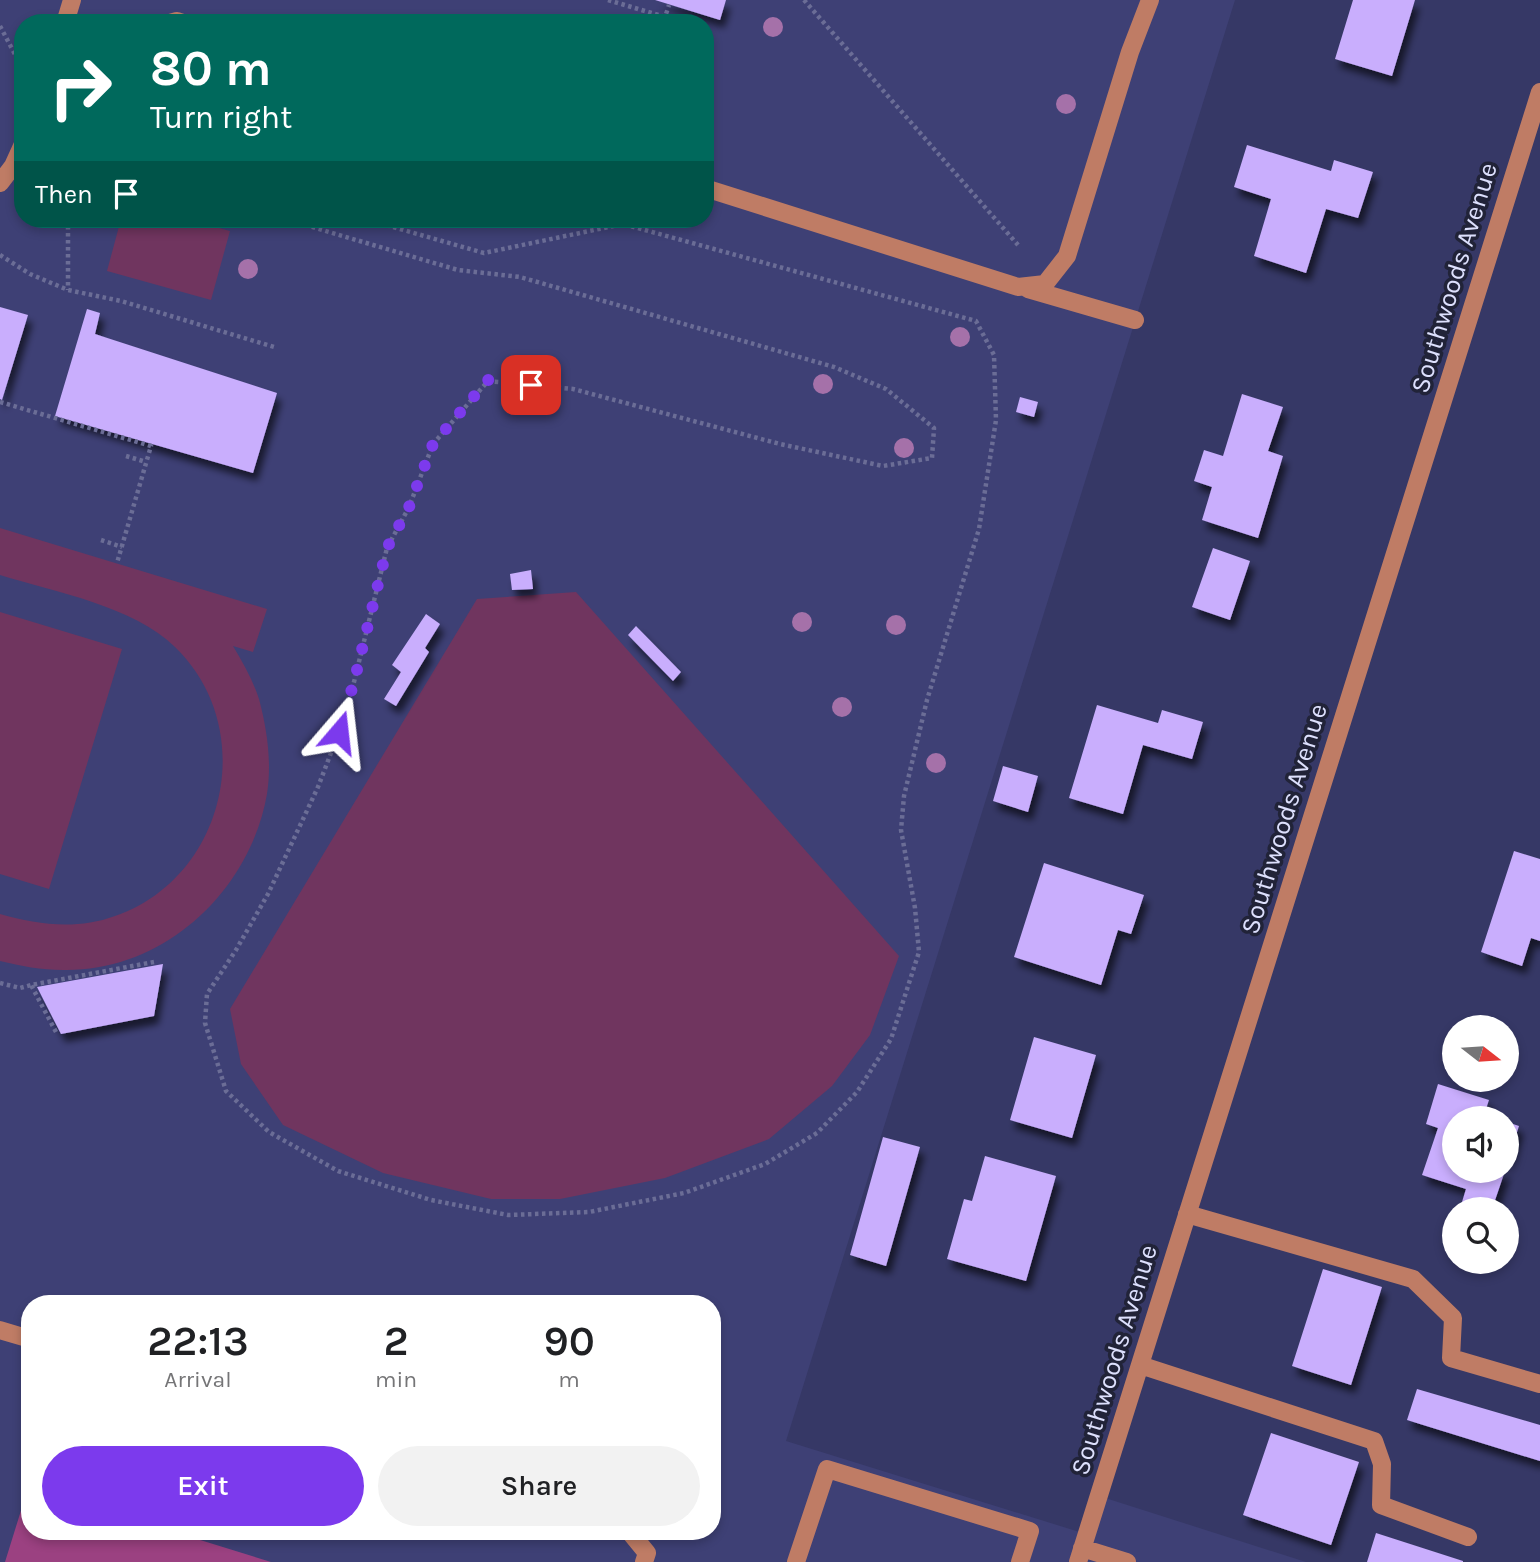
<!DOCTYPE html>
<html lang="en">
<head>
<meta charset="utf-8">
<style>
	:root { --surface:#fff; --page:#f2f2f2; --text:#202124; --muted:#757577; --accent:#7c3aed }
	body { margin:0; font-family:Karla,sans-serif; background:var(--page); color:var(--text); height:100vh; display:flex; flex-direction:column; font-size:26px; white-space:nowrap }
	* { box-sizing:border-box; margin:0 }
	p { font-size:23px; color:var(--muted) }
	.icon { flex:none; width:38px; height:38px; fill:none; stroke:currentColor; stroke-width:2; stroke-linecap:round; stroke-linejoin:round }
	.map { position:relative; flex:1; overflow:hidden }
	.side { position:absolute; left:21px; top:1295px; width:700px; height:245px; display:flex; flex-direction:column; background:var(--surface); border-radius:28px; box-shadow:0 4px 10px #0003 }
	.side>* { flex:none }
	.banner { position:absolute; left:14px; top:14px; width:700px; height:214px; border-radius:28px; box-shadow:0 4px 10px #0003; background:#00695c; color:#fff; overflow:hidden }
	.needle { width:46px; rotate:107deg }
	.tools { position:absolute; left:1442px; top:1015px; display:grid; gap:14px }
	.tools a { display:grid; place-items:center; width:77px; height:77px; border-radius:50%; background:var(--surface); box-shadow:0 4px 10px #0003; font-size:35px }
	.pin { position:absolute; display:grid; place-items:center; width:60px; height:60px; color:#fff; margin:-30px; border-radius:14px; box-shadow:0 4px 10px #0006 }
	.me { position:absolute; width:77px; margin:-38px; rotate:17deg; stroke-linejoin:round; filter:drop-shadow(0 0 5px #0008) }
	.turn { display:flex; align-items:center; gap:24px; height:147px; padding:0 21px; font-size:32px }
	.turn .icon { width:91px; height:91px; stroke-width:2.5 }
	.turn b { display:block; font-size:49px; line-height:60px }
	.then { display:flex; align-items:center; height:66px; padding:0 21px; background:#0003; gap:14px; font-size:26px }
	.eta { display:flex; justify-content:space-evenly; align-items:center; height:119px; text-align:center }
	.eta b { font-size:42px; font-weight:600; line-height:49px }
	.primary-button { display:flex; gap:14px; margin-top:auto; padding:14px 21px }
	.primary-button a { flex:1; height:80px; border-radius:42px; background:var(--accent); color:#fff; font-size:28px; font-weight:600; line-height:80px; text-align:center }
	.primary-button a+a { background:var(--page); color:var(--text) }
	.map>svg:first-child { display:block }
	.built { fill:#3e4075; fill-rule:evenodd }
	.green { fill:#70355f }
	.forest { fill:#9b4181 }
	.building { fill:#c9aefd; filter:url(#shadow) }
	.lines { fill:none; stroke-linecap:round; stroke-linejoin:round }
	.path { stroke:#6b6d96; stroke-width:4.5; stroke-dasharray:3.5 3.5; stroke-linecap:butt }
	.minor { stroke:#bf7c65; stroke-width:18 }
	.tree { fill:#a571a9 }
	.route { stroke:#7c3aed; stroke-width:12; stroke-dasharray:0 21.6 }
	.labels { text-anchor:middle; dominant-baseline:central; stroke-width:7; stroke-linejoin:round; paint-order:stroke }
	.street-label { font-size:26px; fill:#dde0fd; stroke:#212338 }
</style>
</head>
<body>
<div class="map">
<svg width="1540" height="1562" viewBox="0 0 1540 1562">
	<defs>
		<filter id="shadow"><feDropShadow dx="4.5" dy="8" stdDeviation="3.5" flood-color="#0009"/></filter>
	</defs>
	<rect width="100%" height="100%" fill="#363866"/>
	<path class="built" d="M0,0h1235l-449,1441 300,93 13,-38 207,66h-1306zM23,23h682v196h-682zM30,1304h682v227h-682z"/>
	<path class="green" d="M121,219h65l44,12 -19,69 -104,-29z
		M0,528l267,81 -14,43 -20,-6c10,17 20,34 26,53 8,30 13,63 8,95 -17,97 -103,178 -204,176 -22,0 -42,-4 -63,-9v-47c38,11 77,16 115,2 111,-38 145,-187 60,-269 -42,-41 -120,-55 -175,-72z
		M576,592l323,364 -29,79 -38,51 -63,53 -104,39 -105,21h-69l-108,-26 -100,-48 -42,-61 -11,-55 247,-410z
		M0,612l122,37 -73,240 -49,-15z"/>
	<path class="forest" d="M28,1488h2v43h141l100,31h-266z"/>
	<path class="building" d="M655,0h71l-6,20z
		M1353,0h62l-23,76 -57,-17z
		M1247,145l84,26 3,-11 39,12 -15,46 -32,-9 -20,64 -52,-17 17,-57 -37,-12z
		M0,307l28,8 -26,85 -2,-1z
		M87,309l13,4 -5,21 182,59 -24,80 -198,-57z
		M1242,394l41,13 -15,44 15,5 -25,82 -56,-18 10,-33 -18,-6 10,-31 19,6z
		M1020,397l18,5 -4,15 -18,-5z
		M1213,548l37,13 -20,59 -38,-13z
		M531,570l2,19 -21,1 -2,-16z
		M426,614l14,10 -15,24 4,4 -33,54 -12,-7 17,-27 -9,-7z
		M636,626l45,46 -8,9 -45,-46z
		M1097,705l61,18 4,-13 41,12 -11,37 -49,-14 -20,69 -54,-16z
		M1003,766l35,10 -10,36 -35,-11z
		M1514,851l26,8v82l-9,-3 -9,28 -41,-14z
		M1044,863l100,32 -13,39 -13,-4 -17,55 -87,-28z
		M163,964l-9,52 -93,18 -24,-47z
		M1034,1037l62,18 -24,83 -62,-18z
		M1438,1084l51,16 -5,15 9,3h-39v53h51l-13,38 -30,-7 4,-13 -44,-14 16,-47 -12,-4z
		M1507,1122l12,4 -12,37z
		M883,1137l37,10 -34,119 -36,-11z
		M985,1156l71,20 -30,105 -79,-22 17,-60 8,2z
		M1323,1269l59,18 -31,98 -59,-19z
		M1417,1389l123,36v36l-133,-41z
		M1271,1433l88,29 -28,83 -88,-30z
		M1376,1533l87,28v1h-96z"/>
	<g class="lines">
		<path class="path" d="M608,0l57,17 4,-12
			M804,0l214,245
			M0,26l19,36 4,3
			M68,219v71
			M285,219l173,51 62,7 314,90 52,22 48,39 -2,30 -49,8 -103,-22 -207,-55 -85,-8 -55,63 -24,63 -22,41 -33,134 -15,50 -21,55 -50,107 -32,56 -29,44 -2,29 21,68 43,41 69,39 93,29 77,15 81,-3 95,-19 81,-29 52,-31 40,-41 34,-53 28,-87 -4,-44 -14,-78 3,-34 23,-96 52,-171 17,-109 -2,-65 -18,-34 -353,-97 -139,29 -119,-34
			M0,255l30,19 38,16 53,11 153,46
			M0,402l151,44 -34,117
			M126,456l20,6
			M101,540l21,7
			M0,983l20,5 11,-3
			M56,1032l-25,-47 123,-23"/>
		<path class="minor" d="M65,23l7,-23
			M170,23l7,-2 6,2
			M0,183l13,-17 10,-22
			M705,188l313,99 27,-3 22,-28 63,-204 20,-52
			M1028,289l107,31
			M1187,1214l226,65 40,39 -2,40 89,26
			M0,1330l30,9
			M1140,1365l234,76 8,23 -1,41 87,32
			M629,1531l18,22 -3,9
			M1082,1548l45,14
			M796,1562l31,-93 203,62 -10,31
			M1078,1562l462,-1470"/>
	</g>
	<g class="tree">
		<circle cx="773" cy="27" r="10"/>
		<circle cx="1066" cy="104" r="10"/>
		<circle cx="248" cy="269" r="10"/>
		<circle cx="960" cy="337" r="10"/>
		<circle cx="823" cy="384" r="10"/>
		<circle cx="904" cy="448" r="10"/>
		<circle cx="802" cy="622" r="10"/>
		<circle cx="896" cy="625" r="10"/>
		<circle cx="842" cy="707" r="10"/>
		<circle cx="936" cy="763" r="10"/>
	</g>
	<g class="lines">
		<path class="route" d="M339,732l15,-50 33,-134 22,-41 24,-63 55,-64 43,5"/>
	</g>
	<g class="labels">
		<g class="street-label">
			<text transform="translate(1454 278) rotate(-73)">Southwoods Avenue</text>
			<text transform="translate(1284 819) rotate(-73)">Southwoods Avenue</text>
			<text transform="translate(1114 1360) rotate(-73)">Southwoods Avenue</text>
		</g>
	</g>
</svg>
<div class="tools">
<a><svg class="needle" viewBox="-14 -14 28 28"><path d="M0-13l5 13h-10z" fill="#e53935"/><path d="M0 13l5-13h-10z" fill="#757577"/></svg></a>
<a><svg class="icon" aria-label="sound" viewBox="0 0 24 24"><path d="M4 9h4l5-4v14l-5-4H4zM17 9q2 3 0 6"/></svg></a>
<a><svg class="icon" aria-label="search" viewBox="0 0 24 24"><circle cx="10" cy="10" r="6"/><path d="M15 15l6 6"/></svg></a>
</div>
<div class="pin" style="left:531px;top:385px;background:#d93025"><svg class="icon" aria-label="arrive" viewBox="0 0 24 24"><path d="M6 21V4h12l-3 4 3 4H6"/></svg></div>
<svg class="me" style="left:339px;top:732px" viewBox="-20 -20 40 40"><path d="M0-17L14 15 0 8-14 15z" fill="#7c3aed" stroke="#fff" stroke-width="4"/></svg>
<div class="banner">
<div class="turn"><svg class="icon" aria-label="right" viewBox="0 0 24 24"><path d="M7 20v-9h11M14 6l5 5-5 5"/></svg><div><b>80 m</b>Turn right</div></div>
<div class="then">Then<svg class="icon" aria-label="arrive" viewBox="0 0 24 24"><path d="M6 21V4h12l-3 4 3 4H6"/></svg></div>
</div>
<section class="side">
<div class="eta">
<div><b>22:13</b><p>Arrival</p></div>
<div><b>2</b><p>min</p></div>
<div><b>90</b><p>m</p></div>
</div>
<div class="primary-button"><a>Exit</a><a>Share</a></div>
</section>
</div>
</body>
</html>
